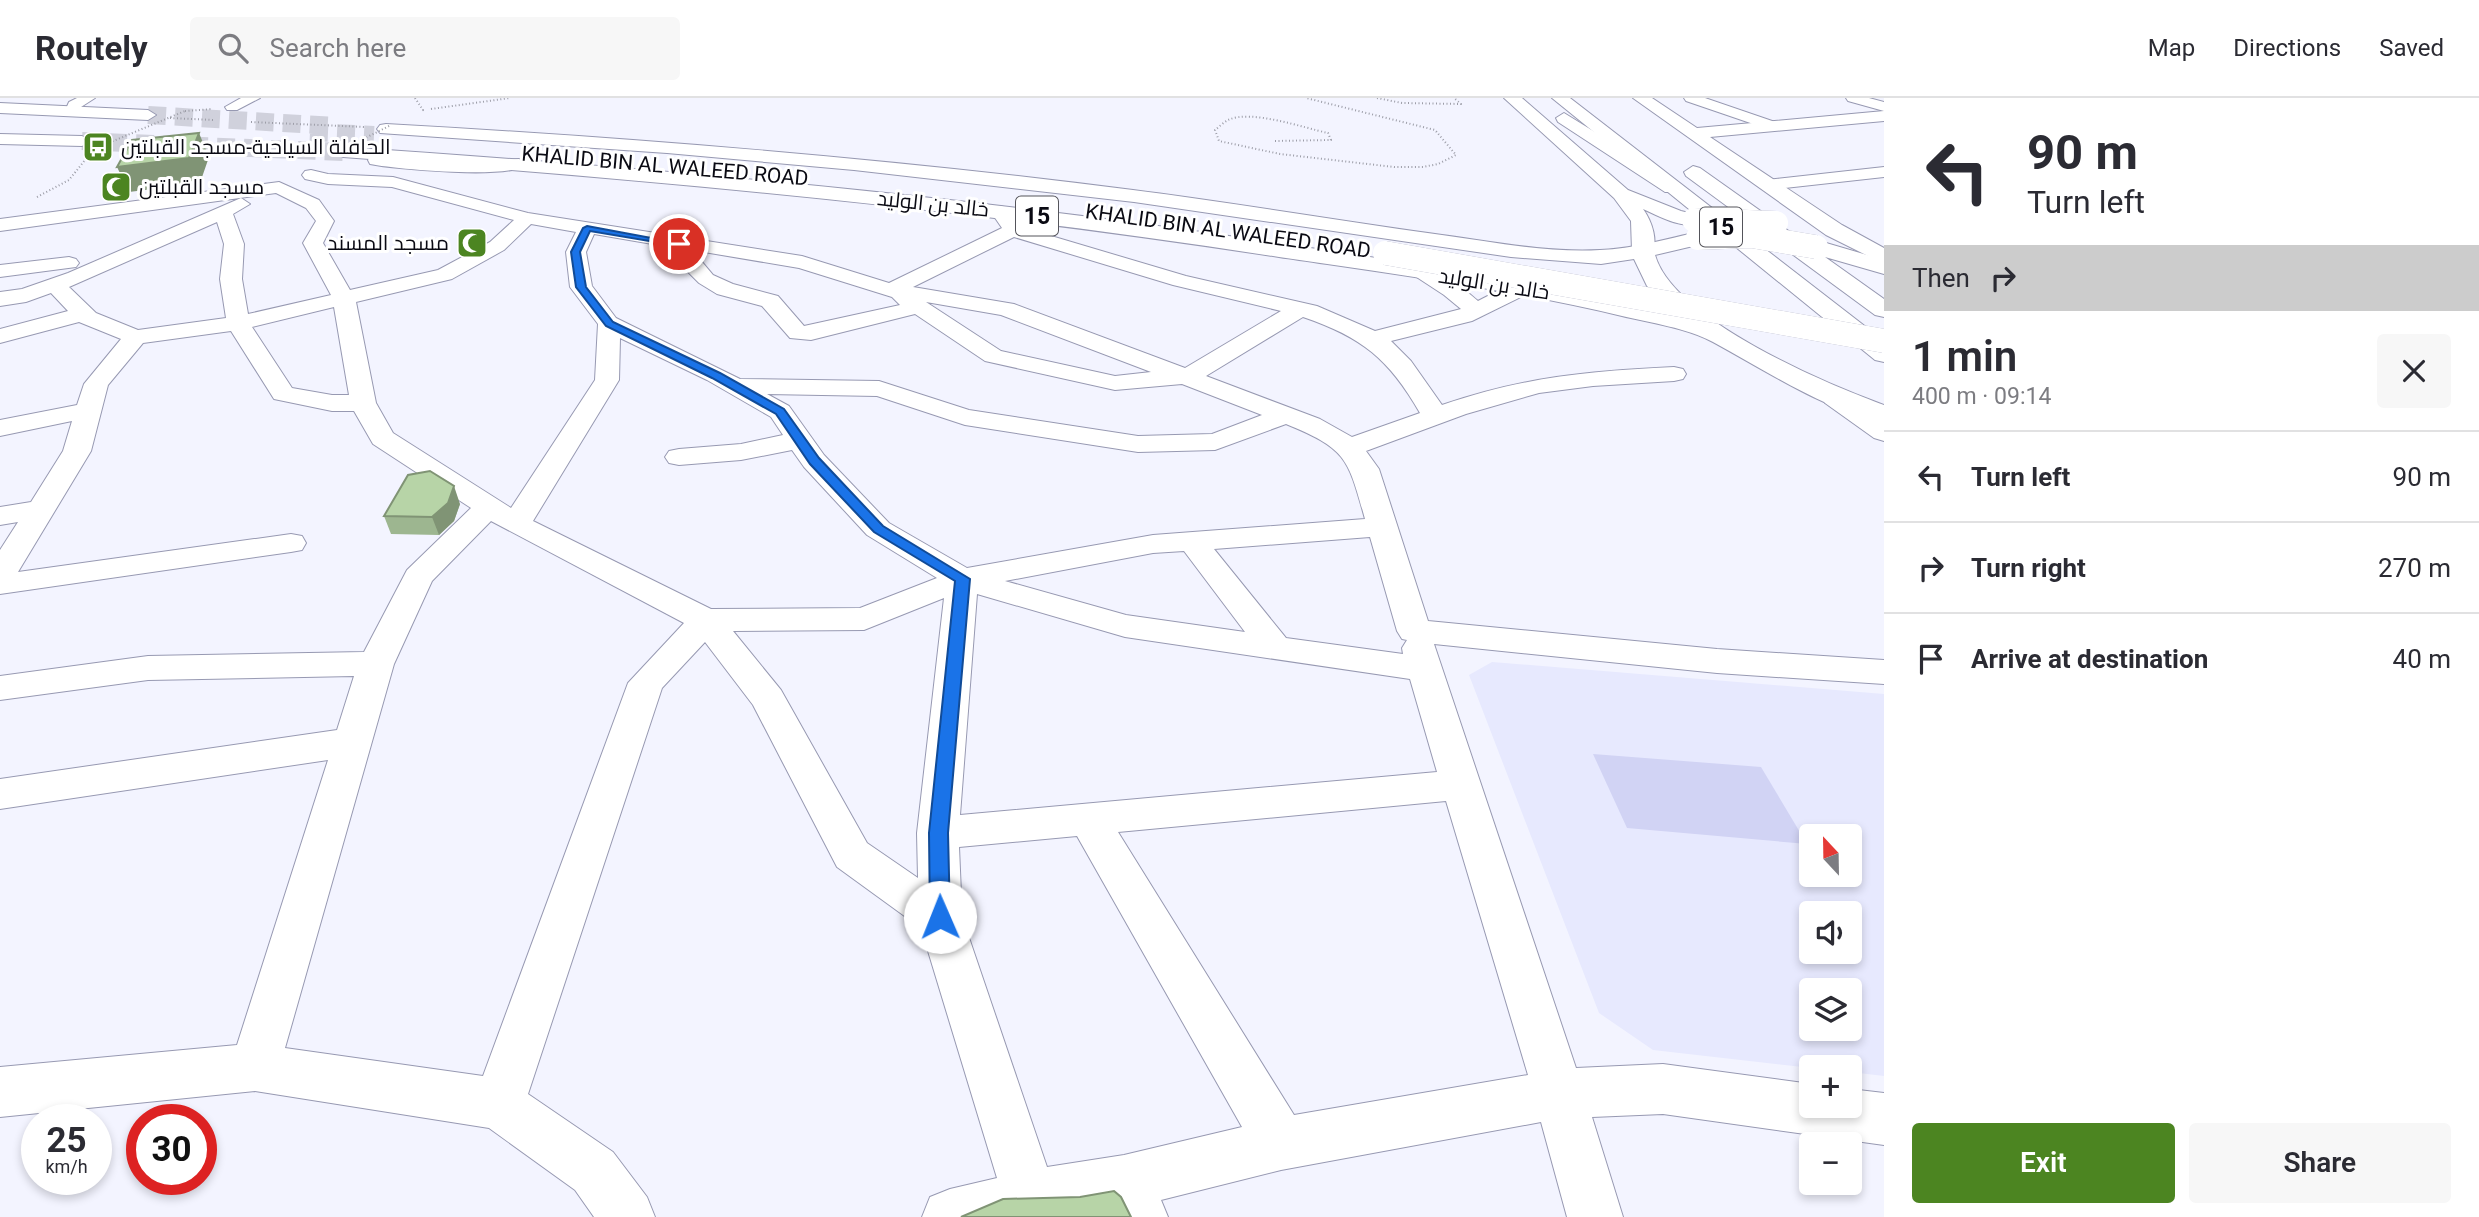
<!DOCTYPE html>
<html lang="en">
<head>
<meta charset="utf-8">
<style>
	:root { --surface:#fff; --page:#f7f7f7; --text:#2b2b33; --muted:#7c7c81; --line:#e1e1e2; --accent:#4c8521 }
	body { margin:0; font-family:Roboto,Cairo,sans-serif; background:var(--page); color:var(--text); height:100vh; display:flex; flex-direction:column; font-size:26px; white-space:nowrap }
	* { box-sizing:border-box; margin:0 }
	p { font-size:23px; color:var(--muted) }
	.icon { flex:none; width:38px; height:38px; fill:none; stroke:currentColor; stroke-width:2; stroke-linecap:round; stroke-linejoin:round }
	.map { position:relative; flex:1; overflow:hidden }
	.drawer { display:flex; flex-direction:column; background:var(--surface); width:595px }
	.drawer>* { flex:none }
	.top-card { background:#fff; color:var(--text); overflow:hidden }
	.needle { width:46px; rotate:338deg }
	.buttons { position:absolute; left:1799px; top:726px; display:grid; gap:14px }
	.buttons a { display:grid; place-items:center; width:63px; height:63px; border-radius:7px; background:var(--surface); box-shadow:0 4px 10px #0003; font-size:35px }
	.speed { position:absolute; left:21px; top:1006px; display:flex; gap:14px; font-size:35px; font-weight:700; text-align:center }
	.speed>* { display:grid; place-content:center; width:91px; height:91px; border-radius:50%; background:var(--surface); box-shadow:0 4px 10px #0003; line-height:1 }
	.speed small { font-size:18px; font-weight:400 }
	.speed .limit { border:10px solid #d22; background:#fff; color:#111 }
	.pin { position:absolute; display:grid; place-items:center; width:60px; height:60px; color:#fff; margin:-30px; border:4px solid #fff; border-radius:50%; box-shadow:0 2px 7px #0007 }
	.me { position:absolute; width:77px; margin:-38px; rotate:359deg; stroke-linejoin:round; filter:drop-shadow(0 0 5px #0008) }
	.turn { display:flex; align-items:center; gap:24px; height:147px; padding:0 28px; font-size:32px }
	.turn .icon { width:91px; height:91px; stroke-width:2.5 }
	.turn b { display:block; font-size:49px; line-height:60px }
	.then { display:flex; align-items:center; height:66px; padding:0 28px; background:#0003; gap:14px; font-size:26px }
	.round { display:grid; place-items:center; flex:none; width:74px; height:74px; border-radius:7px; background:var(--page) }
	.overview { display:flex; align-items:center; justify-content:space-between; height:119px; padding:0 28px }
	h1 { font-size:42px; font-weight:600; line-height:52px }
	.cta { display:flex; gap:14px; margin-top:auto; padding:14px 28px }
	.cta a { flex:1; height:80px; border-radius:7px; background:var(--accent); color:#fff; font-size:28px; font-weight:600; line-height:80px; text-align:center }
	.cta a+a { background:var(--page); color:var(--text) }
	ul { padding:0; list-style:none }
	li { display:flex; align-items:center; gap:21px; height:91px; padding:0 28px; border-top:2px solid var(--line) }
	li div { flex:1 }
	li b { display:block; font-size:26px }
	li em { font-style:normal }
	header { display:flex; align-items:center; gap:42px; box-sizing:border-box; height:98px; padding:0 35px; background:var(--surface); border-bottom:2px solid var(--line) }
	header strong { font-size:33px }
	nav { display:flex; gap:38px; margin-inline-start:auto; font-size:24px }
	.search { width:490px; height:63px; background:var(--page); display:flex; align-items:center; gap:18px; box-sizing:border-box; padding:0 24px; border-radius:7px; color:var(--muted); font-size:26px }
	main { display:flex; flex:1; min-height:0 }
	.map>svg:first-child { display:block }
	.built { fill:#e7e9fe; fill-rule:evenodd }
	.green { fill:#d1d3f4 }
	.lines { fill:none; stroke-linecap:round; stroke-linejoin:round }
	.highway-tunnel { stroke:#d0d1dc; stroke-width:18; stroke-dasharray:18 9; stroke-linecap:butt }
	.minor-casing { stroke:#9799b2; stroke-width:2 }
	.major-casing { stroke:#9799b2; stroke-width:2 }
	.highway-casing { stroke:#9799b2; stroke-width:2 }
	.path { stroke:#9c9da7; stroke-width:2; stroke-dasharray:1 2.5; stroke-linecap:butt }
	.minor { fill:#fff; fill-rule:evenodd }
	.major { fill:#fff; fill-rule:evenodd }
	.highway { fill:#fff; fill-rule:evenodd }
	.major-bridge-far1-casing { stroke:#9799b2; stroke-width:19; stroke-linecap:butt }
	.major-bridge-casing { stroke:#9799b2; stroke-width:24; stroke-linecap:butt }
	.highway-bridge-casing { stroke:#9799b2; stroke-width:24; stroke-linecap:butt }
	.path-bridge { stroke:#9c9da7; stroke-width:2; stroke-dasharray:1 2.5; stroke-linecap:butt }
	.major-bridge-far1 { stroke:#fff; stroke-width:18 }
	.major-bridge { stroke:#fff; stroke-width:24 }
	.highway-bridge { stroke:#fff; stroke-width:24 }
	.wall { fill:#9db690 }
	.shaded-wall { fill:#809475 }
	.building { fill:#b7d4a7; stroke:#809475; stroke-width:2 }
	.route { fill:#1a73e8; stroke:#114b97; stroke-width:2 }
	.labels { text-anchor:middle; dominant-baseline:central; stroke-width:6; stroke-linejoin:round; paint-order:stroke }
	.far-poi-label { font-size:21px; fill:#0a0a13; stroke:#fff; text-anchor:start }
	.far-street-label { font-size:21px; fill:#0a0a13; stroke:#fff }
	.shield { fill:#fff; stroke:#54545a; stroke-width:2 }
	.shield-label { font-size:23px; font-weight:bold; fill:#0a0a13 }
</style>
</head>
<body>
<header>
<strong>Routely</strong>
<div class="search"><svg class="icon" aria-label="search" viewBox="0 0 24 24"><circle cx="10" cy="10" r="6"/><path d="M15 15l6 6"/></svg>Search here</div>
<nav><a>Map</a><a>Directions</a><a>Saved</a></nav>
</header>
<main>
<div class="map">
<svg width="1884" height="1119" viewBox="0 0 1884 1119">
	<rect width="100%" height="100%" fill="#f3f4ff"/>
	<path class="built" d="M1492,564l392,32v382l-34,-4v-4h-39l-158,-18 -54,-37 -130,-338zM1811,738h39v39h-39zM1811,816h39v38h-39zM1811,892h39v39h-39z"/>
	<path class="green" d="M1593,656l168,13 46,77 -180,-16z"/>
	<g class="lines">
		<path class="highway-tunnel" d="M148,17l187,11
			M310,34l64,3
			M82,43l261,11"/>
		<g class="minor-casing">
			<path id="minor" d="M77,0h18l-14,9 -4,7h-10l-2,-3 4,-9z
				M241,0h19l-23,12h-10l-2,-3z
				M1684,0h21l73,25 3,3 -3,3h-10l-82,-28z
				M1846,0h23l15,4v9l-36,-10z
				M376,57l87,8 56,-4 8,5c-14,16 -133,5 -157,0l-2,-4 2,-4z
				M1884,69v10l-117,13 -9,-5 9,-5z
				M311,72l17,4 65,3 135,36 274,43 87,27 113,-55 -11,-16 9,-6 7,2 10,14 17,-6 7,2 3,4 -13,8 155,46 131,30 58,25 86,-22 -17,-14 -29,-19 -3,-4 3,-4c21,-6 47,20 63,33l35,-18h16l3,5 -3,5 -57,28 -81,20 20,20 31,44c82,-28 146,-34 232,-38l9,2 3,5 -3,5 -9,2 -81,5 -54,7 -73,21 -100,37 13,18 49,152 289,28 167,11v24l-167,-11 -283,-29 142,424 87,-4 148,20v22h39v-17l34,4v52l-221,-31 -71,3 31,100h-56l-26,-95 -260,48 -120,30 7,17h-56l-3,-6 -34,6h-153l8,-20 20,-8 47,-11 -76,-250 -84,-61 -84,-162 -48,-63 -43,46 -134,406 85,58 34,45 8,20h-61l-19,-27 -86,-62 -234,-37 -255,26v-50l237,-22 91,-285 -328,49v-30l337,-49 17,-54 -206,4 -148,20v-24l148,-20 216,-4 43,-82 64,-62 -98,-64 -19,-33h-22l-58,-12 -43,-68 -88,12 -35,42 -17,66 -73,121 273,-38 11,2 4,7 -4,7 -11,2 -291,42v-44l18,-28 -18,3v-18l31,-5 32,-51 9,-30 -72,15v-16l77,-15 7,-21 37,-45 -42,-17 -79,21v-14l68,-18 -17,-18 -25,9 -26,4v-14l22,-3 46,-16 173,-75 9,6 -17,10 11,30 -2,35 6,35 83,-19 -28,-52 13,-22 -10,-13 -30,-15 -276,38v-12l279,-37 40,18 15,21 -11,22 27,47 88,-20 52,-28 24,-22 -122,-33 -64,-3 -23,-5 -3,-4 3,-4zM217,124l7,22 -4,35 6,39 -88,12 -42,-17 -27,-26zM531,126l45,8 -10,20 4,35 28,37 -3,56 -84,128 -118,-75 -17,-30 -20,-101 96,-23 52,-29zM594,136l76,13 10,17 19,19 18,11 45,12 28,32 21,2 104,-26 70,47 130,29 67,-6 80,31 -50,19 -74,2 -169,-26 -90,-29 -139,-2 -124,-61 -24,-32 -6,-34zM1014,139l159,48 108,26 -96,57 -171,-64 -101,-17zM692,152l107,18 93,29 8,8 -96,21 -26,-30 -45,-12 -20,-9zM926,204l75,13 150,57 -36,4 -114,-25zM334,209l15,88h-17l-40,-7 -40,-61zM1303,219c59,20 86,42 117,96l-68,24 -32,-18 -114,-43zM620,240l87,42 64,37 12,18 -42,9 -62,5 -10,2 -4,6 4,6 10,2 62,-5 51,-10 12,17 63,68 70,43 -77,30 -149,1 -178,-88 86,-141zM767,296l110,2 88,29 173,27 77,-2 71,-26c61,25 62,34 79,95l-212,16 -186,33 -78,-45 -65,-68 -35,-49zM491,423l193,102 -56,60 -145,393 -198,-28 109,-384 38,-83zM1370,439l27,94 5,8 5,1 -5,8 1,6 -117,-16 -72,-89zM1184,453l61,81 -119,-17 -121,-34 148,-28zM977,496l148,43 285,42 27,93 -477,43zM944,500l-27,235 1,45 -51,-35 -86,-153 -48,-59 131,-1zM1446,703l82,274 -234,40 -176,-283zM1077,738l165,291 -118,28 -77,12 -85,-250 -3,-70z
				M69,159l7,2 3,4 -3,4 -76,10v-12z"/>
		</g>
		<g class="major-casing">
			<path id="major" d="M1504,0h18l106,92 53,21 20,5 3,4 -3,4c-19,5 -41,-7 -58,-15 9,12 16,33 8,47h-16l-3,-5 -1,-30 -17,-23z
				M1633,0h19l45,30 187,-17v10l-174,16 132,88 42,23v16l-58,-29z
				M1564,15l115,71 3,4 -3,4h-14l-107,-70 -2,-4z
				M1835,291l10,2 39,27v23l-10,-3 -49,-35 -4,-6 4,-6z"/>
		</g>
		<g class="highway-casing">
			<path id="highway" d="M1552,0h18l314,243v21l-9,-2z
				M0,5l148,7 8,5 -8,5 -148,-7z
				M386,26c250,14 499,34 747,66 103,13 206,31 309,45 51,7 106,18 158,15 33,-1 66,-11 98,-18l8,1 3,5 -3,5 -51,12c18,64 169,128 229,150v19c-62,-16 -116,-52 -171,-82 -26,-14 -62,-19 -91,-26 -113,-27 -228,-42 -343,-59 -310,-48 -623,-77 -936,-100l-9,-5 9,-5c312,21 624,49 934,96 133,20 267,39 399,71l-29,-28 -13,-27 -33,5 -90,-7 -377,-55 -280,-32 -187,-17 -287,-20 -3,-4 3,-4z
				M0,36l82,2 9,5 -9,5 -82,-2z
				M1693,68l7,2 107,76 9,-4 68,20v14l-59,-17 59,42v18l-9,-2 -189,-139 -2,-4z"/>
		</g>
		<path class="path" d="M415,0l8,12 -2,1
			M1377,0l25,5 59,1 -7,-6
			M431,11l79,-11
			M185,13l27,-2
			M170,20l44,2
			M251,24l114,5
			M1275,43l56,-1 -3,-7c-24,-5 -77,-24 -100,-13 -4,2 -9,7 -13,10l4,11 61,13 114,13h29l15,-3 18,-9 -21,-25 -129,-32
			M37,99l32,-17 16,-20"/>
		<use href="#minor" class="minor"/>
		<use href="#major" class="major"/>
		<use href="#highway" class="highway"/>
		<g class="major-bridge-far1-casing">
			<path id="major-bridge-far1" d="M1694,122l18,1"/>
		</g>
		<g class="major-bridge-casing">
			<path id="major-bridge" d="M1694,122l82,3"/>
		</g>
		<g class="highway-bridge-casing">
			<path id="highway-bridge" d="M1698,140l53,-2 65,11
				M1385,155l499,88"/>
		</g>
		<path class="path-bridge" d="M106,46l79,-33
			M332,57l59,-30"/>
		<use href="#major-bridge-far1" class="major-bridge-far1"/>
		<use href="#major-bridge" class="major-bridge"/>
		<use href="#highway-bridge" class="highway-bridge"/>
	</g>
	<path class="wall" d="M460,406l-6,17 -15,14 -48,-1 -7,-18z"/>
	<path class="shaded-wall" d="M199,35l10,24 -9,26 -71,9 -12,-25z
		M454,388l6,18 -6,17 -15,14 -7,-18z"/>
	<path class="building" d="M199,35l-10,25 -72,9 15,-27z
		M430,373l24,15 -6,17 -16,14 -48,-1 24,-41z
		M1114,1093l7,6 10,20h-170l42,-18 77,-2z"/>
	<path class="route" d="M587,128l97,18 -5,2 -89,-15 -10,21 6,35 27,35 107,51 64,36 35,49 64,68 87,53 -22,254 2,84 -3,6 -7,3 -7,-3 -3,-6 -1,-84 26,-252 -81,-49 -64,-68 -34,-50 -64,-36 -106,-52 -30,-39 -5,-35 12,-24z"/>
	<defs>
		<g id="bus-square" transform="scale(1.575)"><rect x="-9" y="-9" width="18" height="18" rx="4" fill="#4c8521" stroke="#fff"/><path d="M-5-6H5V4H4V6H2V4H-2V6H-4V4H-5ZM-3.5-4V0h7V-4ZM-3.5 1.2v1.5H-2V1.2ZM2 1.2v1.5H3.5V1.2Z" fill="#fff"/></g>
		<g id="mosque-square" transform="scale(1.575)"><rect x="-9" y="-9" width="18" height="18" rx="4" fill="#4c8521" stroke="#fff"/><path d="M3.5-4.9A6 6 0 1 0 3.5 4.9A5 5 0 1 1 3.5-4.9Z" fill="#fff"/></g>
	</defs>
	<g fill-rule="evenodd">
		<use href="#bus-square" x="98" y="49"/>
		<use href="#mosque-square" x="116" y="89"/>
		<use href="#mosque-square" x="472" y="145"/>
	</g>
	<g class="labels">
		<g class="far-poi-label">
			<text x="121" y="49">الحافلة السياحية-مسجد القبلتين</text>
			<text x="139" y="89">مسجد القبلتين</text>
			<text x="449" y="145" text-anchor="end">مسجد المسند</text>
		</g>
		<g class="far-street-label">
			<text transform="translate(665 68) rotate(5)">KHALID BIN AL WALEED ROAD</text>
			<text transform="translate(933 106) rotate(6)">خالد بن الوليد</text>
			<text transform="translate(1228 133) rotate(8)">KHALID BIN AL WALEED ROAD</text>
			<text transform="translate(1494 186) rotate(9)">خالد بن الوليد</text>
		</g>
		<g class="shield">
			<rect x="1016" y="98.5" width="42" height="39" rx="5"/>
			<rect x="1700" y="109.5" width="42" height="39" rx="5"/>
		</g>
		<g class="shield-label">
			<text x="1037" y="118">15</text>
			<text x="1721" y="129">15</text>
		</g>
	</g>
</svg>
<div class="buttons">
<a><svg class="needle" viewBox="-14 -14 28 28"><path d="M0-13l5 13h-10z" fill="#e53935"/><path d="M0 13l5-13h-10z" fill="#7c7c81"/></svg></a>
<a><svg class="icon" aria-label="sound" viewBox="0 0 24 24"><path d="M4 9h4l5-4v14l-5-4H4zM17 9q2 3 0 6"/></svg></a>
<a><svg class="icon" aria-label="layers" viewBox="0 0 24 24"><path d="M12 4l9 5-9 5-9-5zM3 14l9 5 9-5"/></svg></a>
<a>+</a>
<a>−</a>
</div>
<div class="speed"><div>25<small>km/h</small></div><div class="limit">30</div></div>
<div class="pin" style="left:679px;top:146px;background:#d93025"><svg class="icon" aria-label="arrive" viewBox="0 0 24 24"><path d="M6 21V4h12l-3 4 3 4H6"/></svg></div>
<svg class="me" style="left:940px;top:819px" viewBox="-20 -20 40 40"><circle r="19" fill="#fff"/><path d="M0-13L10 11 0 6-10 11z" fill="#1a73e8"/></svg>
</div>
<section class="drawer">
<div class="top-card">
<div class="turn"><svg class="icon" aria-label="left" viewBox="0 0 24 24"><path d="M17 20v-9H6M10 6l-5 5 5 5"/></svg><div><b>90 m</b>Turn left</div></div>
<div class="then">Then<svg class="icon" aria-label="right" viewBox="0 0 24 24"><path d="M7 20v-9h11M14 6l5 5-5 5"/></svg></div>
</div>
<div class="overview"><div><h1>1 min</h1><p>400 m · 09:14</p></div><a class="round"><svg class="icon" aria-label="close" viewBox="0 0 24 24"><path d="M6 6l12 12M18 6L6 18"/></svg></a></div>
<ul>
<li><svg class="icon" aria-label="left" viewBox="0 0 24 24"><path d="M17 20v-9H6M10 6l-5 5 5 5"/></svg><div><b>Turn left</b></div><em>90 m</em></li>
<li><svg class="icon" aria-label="right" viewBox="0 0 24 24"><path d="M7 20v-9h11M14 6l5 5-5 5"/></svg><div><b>Turn right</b></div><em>270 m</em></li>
<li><svg class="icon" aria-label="arrive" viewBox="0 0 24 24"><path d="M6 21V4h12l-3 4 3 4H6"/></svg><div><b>Arrive at destination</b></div><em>40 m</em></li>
</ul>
<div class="cta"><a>Exit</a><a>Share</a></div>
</section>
</main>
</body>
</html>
